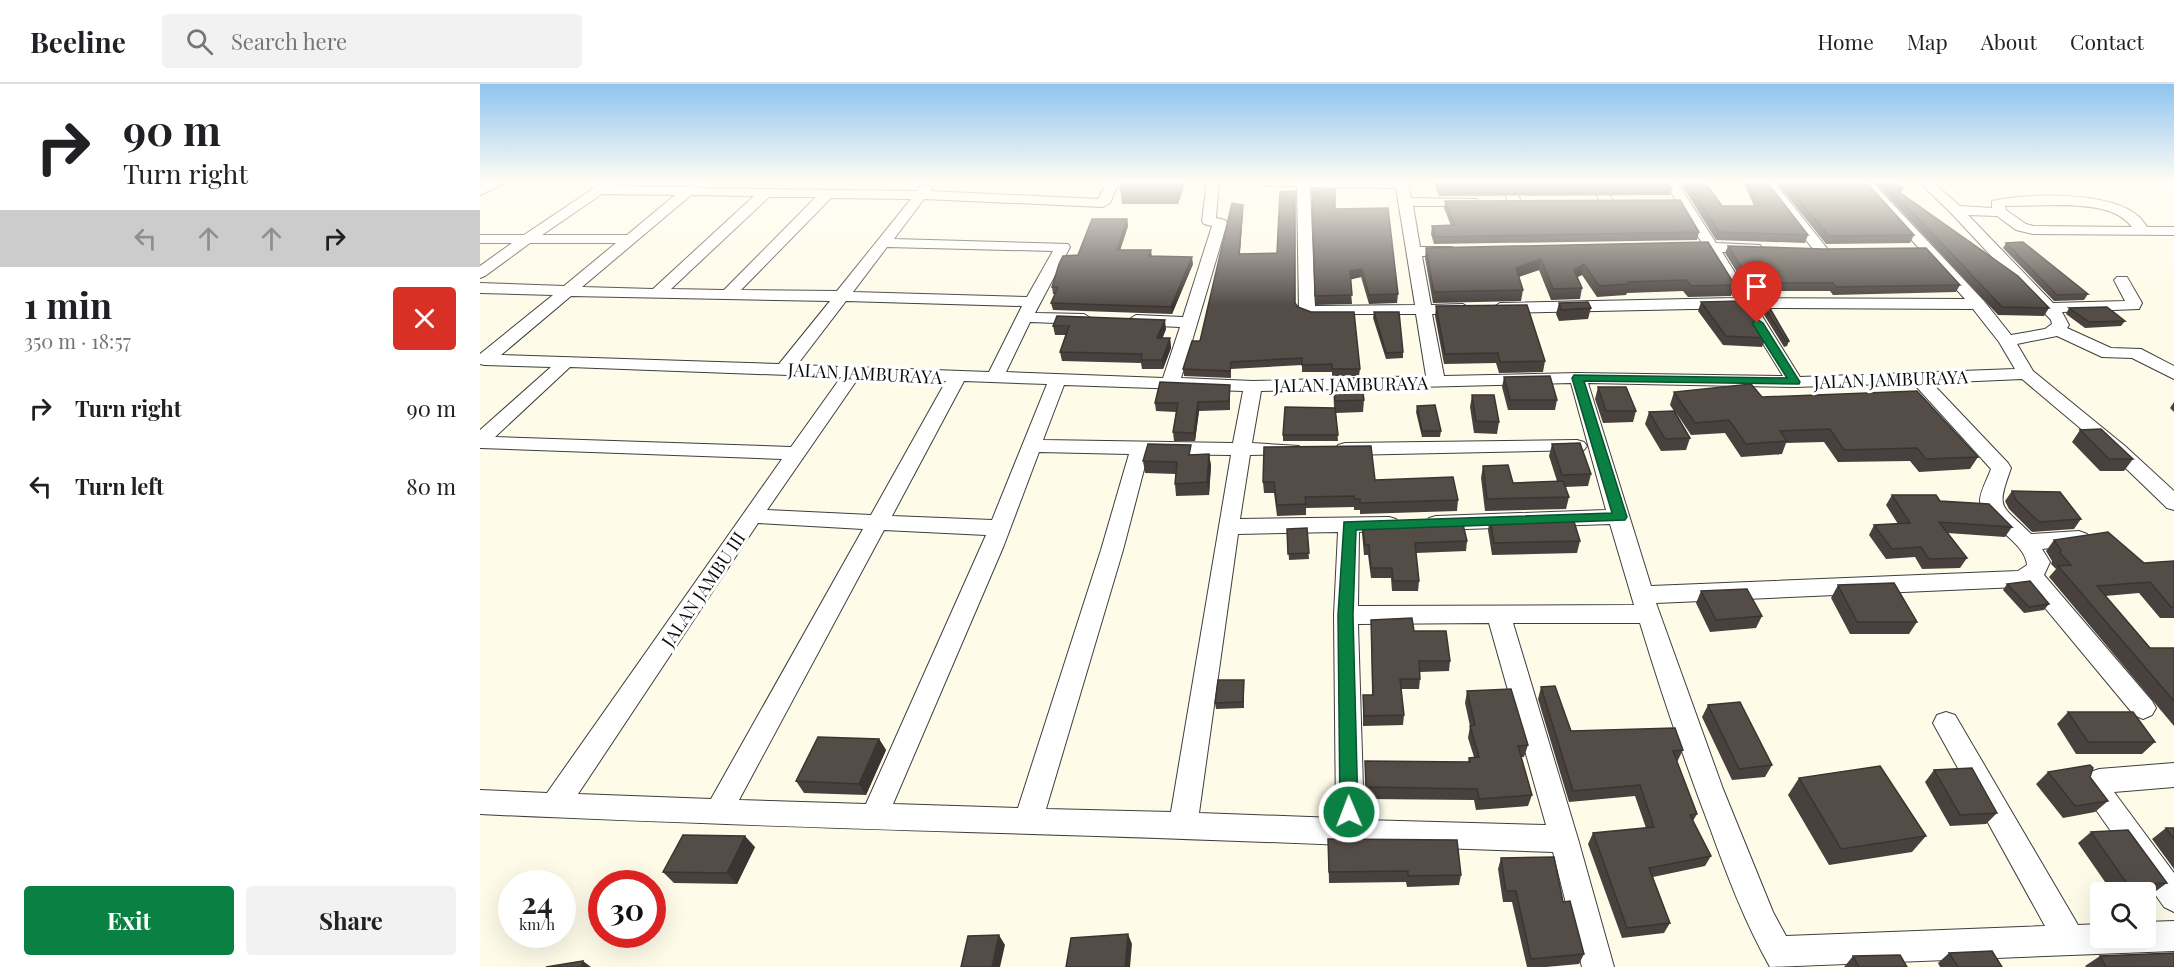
<!DOCTYPE html>
<html lang="en">
<head>
<meta charset="utf-8">
<style>
	:root { --surface:#fff; --page:#f2f2f2; --text:#202124; --muted:#757577; --line:#e0e0e0; --accent:#0b8043 }
	body { margin:0; font-family:"Playfair Display",serif; background:var(--page); color:var(--text); height:100vh; display:flex; flex-direction:column; font-size:22px; white-space:nowrap }
	* { box-sizing:border-box; margin:0 }
	p { font-size:20px; color:var(--muted) }
	.icon { flex:none; width:33px; height:33px; fill:none; stroke:currentColor; stroke-width:2; stroke-linecap:round; stroke-linejoin:round }
	.map { position:relative; flex:1; overflow:hidden }
	.sheet { display:flex; flex-direction:column; background:var(--surface); width:480px }
	.sheet>* { flex:none }
	.guide { background:#fff; color:var(--text); overflow:hidden }
	.fabs { position:absolute; left:1610px; top:798px; display:grid; gap:12px }
	.fabs a { display:grid; place-items:center; width:66px; height:66px; border-radius:6px; background:var(--surface); box-shadow:0 6px 24px #0002; font-size:30px }
	.speed { position:absolute; left:18px; top:786px; display:flex; gap:12px; font-size:30px; font-weight:700; text-align:center }
	.speed>* { display:grid; place-content:center; width:78px; height:78px; border-radius:50%; background:var(--surface); box-shadow:0 6px 24px #0002; line-height:1 }
	.speed small { font-size:15px; font-weight:400 }
	.speed .limit { border:9px solid #d22; background:#fff; color:#111 }
	.pin { position:absolute; display:grid; place-items:center; width:51px; height:51px; color:#fff; margin:-62px -26px; border-radius:50% 50% 50% 0; rotate:-45deg; box-shadow:0 0 6px #0007 }
	.pin .icon { rotate:45deg }
	.me { position:absolute; width:66px; margin:-33px; rotate:359deg; stroke-linejoin:round; filter:drop-shadow(0 0 4px #0008) }
	.turn { display:flex; align-items:center; gap:21px; height:126px; padding:0 24px; font-size:27px }
	.turn .icon { width:78px; height:78px; stroke-width:2.5 }
	.turn b { display:block; font-size:42px; line-height:51px }
	.lanes { display:flex; align-items:center; height:57px; padding:0 24px; background:#0003; justify-content:center; gap:30px; direction:ltr }
	.lanes .off { opacity:.35 }
	.round { display:grid; place-items:center; flex:none; width:63px; height:63px; border-radius:6px; background:var(--page) }
	.overview { display:flex; align-items:center; justify-content:space-between; height:102px; padding:0 24px }
	h1 { font-size:36px; font-weight:700; line-height:45px }
	.primary-button { display:flex; gap:12px; margin-top:auto; padding:12px 24px }
	.primary-button a { flex:1; height:69px; border-radius:6px; background:var(--accent); color:#fff; font-size:24px; font-weight:700; line-height:69px; text-align:center }
	.primary-button a+a { background:var(--page); color:var(--text) }
	ul { padding:0; list-style:none }
	li { display:flex; align-items:center; gap:18px; height:78px; padding:0 24px }
	li div { flex:1 }
	li b { display:block; font-size:22px }
	li em { font-style:normal }
	header { display:flex; align-items:center; gap:36px; box-sizing:border-box; height:84px; padding:0 30px; background:var(--surface); border-bottom:2px solid var(--line) }
	header strong { font-size:28px }
	nav { display:flex; gap:33px; margin-inline-start:auto; font-size:21px }
	.search { width:420px; height:54px; background:var(--page); display:flex; align-items:center; gap:15px; box-sizing:border-box; padding:0 21px; border-radius:6px; color:var(--muted); font-size:22px }
	main { display:flex; flex:1; min-height:0 }
	.map>svg:first-child { display:block }
	.lines { fill:none; stroke-linecap:round; stroke-linejoin:round }
	.minor-casing { stroke:#3e3e3e; stroke-width:2 }
	.minor { fill:#fff; fill-rule:evenodd }
	.wall { fill:#48413d }
	.shaded-wall { fill:#3b3532 }
	.building { fill:#544c47; stroke:#3b3532; stroke-width:1.5 }
	.route { fill:#0b8043; stroke:#07532c; stroke-width:1.5 }
	.labels { text-anchor:middle; dominant-baseline:central; stroke-width:6; stroke-linejoin:round; paint-order:stroke }
	.street-label { font-size:18px; fill:#0b0b0b; stroke:#fff }
</style>
</head>
<body>
<header>
<strong>Beeline</strong>
<div class="search"><svg class="icon" aria-label="search" viewBox="0 0 24 24"><circle cx="10" cy="10" r="6"/><path d="M15 15l6 6"/></svg>Search here</div>
<nav><a>Home</a><a>Map</a><a>About</a><a>Contact</a></nav>
</header>
<main>
<section class="sheet">
<div class="guide">
<div class="turn"><svg class="icon" aria-label="right" viewBox="0 0 24 24"><path d="M7 20v-9h11M14 6l5 5-5 5"/></svg><div><b>90 m</b>Turn right</div></div>
<div class="lanes"><svg class="icon off" aria-label="left" viewBox="0 0 24 24"><path d="M17 20v-9H6M10 6l-5 5 5 5"/></svg><svg class="icon off" aria-label="ahead" viewBox="0 0 24 24"><path d="M12 20V5M6 11l6-6 6 6"/></svg><svg class="icon off" aria-label="ahead" viewBox="0 0 24 24"><path d="M12 20V5M6 11l6-6 6 6"/></svg><svg class="icon" aria-label="right" viewBox="0 0 24 24"><path d="M7 20v-9h11M14 6l5 5-5 5"/></svg></div>
</div>
<div class="overview"><div><h1>1 min</h1><p>350 m · 18:57</p></div><a class="round" style="background:#d93025;color:#fff"><svg class="icon" aria-label="close" viewBox="0 0 24 24"><path d="M6 6l12 12M18 6L6 18"/></svg></a></div>
<ul>
<li><svg class="icon" aria-label="right" viewBox="0 0 24 24"><path d="M7 20v-9h11M14 6l5 5-5 5"/></svg><div><b>Turn right</b></div><em>90 m</em></li>
<li><svg class="icon" aria-label="left" viewBox="0 0 24 24"><path d="M17 20v-9H6M10 6l-5 5 5 5"/></svg><div><b>Turn left</b></div><em>80 m</em></li>
</ul>
<div class="primary-button"><a>Exit</a><a>Share</a></div>
</section>
<div class="map">
<svg width="1694" height="883" viewBox="0 0 1694 883">
	<rect width="100%" height="100%" fill="#fffbe9"/>
	<g class="lines">
		<g class="minor-casing">
			<path id="minor" d="M11,98h17l-28,13v-9z
				M123,98h13l-2,4 71,1 7,-3 6,4 219,3 4,-6 5,-1 7,4 -3,3 168,8 9,-17h12l-9,21 -7,4 -179,-8 -30,40 174,5 2,3 -35,66 49,1 8,5 -8,5 -54,-2 -24,50 157,6 17,-51 -44,-2 -8,-5 8,-5 47,2 29,-91 -8,-2 -2,-3 5,-39h12l-3,36 9,2 2,3 -46,155 72,3 173,-5 -10,-62h-115l-2,-3 -2,-125h-32l-6,-4h149l3,16 66,1 2,3 -2,3 -5,1h-59l7,41h32l7,4 -7,4 -30,1 9,49 32,-1 8,5 -8,5h-31l12,62 134,-3 205,3 -42,-68 -241,5 -8,-5 8,-5 235,-5 -28,-46 -23,-1 -7,-4 7,-4h18l-37,-61h12l39,61 44,2 2,3 -7,4h-33l29,46 214,1 -106,-117h13l112,119 27,34 34,-6 7,-5 -1,-4 -100,-107 -32,-31h14l27,24 32,2v-7c35,-8 118,-10 146,15 4,3 6,7 9,11h27v8l-141,-1 -17,-4 -19,-14 -29,-1 85,88 72,-2 -11,-21 3,-3h10l15,26 -3,6 -77,3 7,13 -2,3 44,20 30,1 33,17v13l-42,-21 -30,-1 -45,-21 -40,8 16,27 92,75 49,45v19l-7,-2 -56,-54 -89,-75 -90,4 76,80 3,5c-15,43 -11,35 20,66l48,-3 8,3 3,5 -3,5 -45,5 8,13 -6,13 108,126 4,7 -4,7 -9,4 -9,-4 -108,-130 -8,2 -362,16 67,186 50,123 13,24 259,-10 -112,-203 4,-8 9,-3 9,3 123,210 22,-1v14h45v-16l29,-1v30l-404,16c-25,-44 -43,-92 -60,-139 -26,-68 -49,-136 -70,-205h-127l65,216 36,128h-32l-29,-115 -199,-7 -4,2 -6,-2c-288,-12 -576,-17 -864,-31v-24l67,3 235,-334 -302,-11v-18l71,-63 -67,-2 -4,-1v-10l73,-59 -73,-2v-10l84,3 52,-43h-86l-45,33 -5,2v-12l32,-23h-32v-8h44zM830,103l86,1 19,117 -100,1zM122,110l73,1 -48,40h-85zM211,111l63,1 -101,93 -71,-2zM289,113h47l-92,93 -53,-1zM351,114l80,1 -74,92 -96,-1zM1581,121c24,1 55,1 71,22l-99,-1 -7,-2 -20,-14 -1,-4zM407,163l166,4 -26,46 -174,-5zM91,212l259,5 -51,63 -278,-9zM366,217l176,5 -33,66 -192,-7zM1277,224l216,1 26,33 16,27 -215,8zM90,283l271,10 -50,70 -296,-10zM379,293l87,4 -75,134 -104,-5zM484,297l83,3 -55,136 -100,-4zM1091,299l35,127 -170,6 -7,2 -3,5 3,5 7,2 174,-6 24,81 -276,1 1,-74 37,-3 3,-5 -3,-5 -7,-2 -149,2 10,-64 49,-1 3,-4 -3,-4 -47,-3 9,-52zM1108,299l207,4 118,-4 78,86c-3,9 -11,22 -11,32 2,24 45,39 47,64l-9,6 -367,15zM584,301l179,6 -10,52 -190,-3zM559,368l90,2 -28,96 -83,258 -125,-4 111,-259zM668,370l83,1 -60,357 -125,-3 77,-259zM278,439l105,6 -152,270 -133,-5zM404,446l102,5 -120,269 -127,-4zM858,448l-4,83 2,203 -137,-5 39,-279zM1009,539l57,202 -182,-5 -6,-196z
				M1021,98h12l8,20 -2,3h-10z
				M1111,98h12l10,19 -2,3h-10z
				M1281,98h13l52,65 2,3 -2,3h-10z
				M1097,356l7,2 3,4 -3,4 -239,5 -7,-2 -3,-4 3,-4 7,-2z
				M1694,679v24l-60,5 60,81v39l-10,-5 -84,-120 5,-13 14,-5z"/>
		</g>
		<use href="#minor" class="minor"/>
	</g>
	<path class="wall" d="M953,98h235l4,7 -2,6 -231,1z
		M1200,98h25l17,24h32l-11,-24h24l41,53 -3,8 -89,-3z
		M1296,98h90l48,53 -4,8 -84,1z
		M1394,98h23l6,7 -2,4 148,115 -5,8 -46,-1z
		M705,99l-7,21h-56l-2,-15z
		M832,105l23,20 63,85 -1,9 -28,1 -8,-27 -11,2 2,25 -37,1z
		M965,117l254,31 -2,8 -263,4 -3,-10 1,-8h19l-7,-18z
		M763,127l-3,43 55,50 65,65 -1,7h-27v-4h-30v-7l-71,4v9l-47,-2 -1,-7 17,-28z
		M647,135l1,7 -8,24h31l1,7 41,7 -21,50 -119,-4 -2,-7 4,-9h-2l-1,-7 26,-32z
		M1228,158l27,43 -4,11 -43,1 -5,-6 -56,2 -1,2 -29,2 -15,-22 -5,2 5,11 -2,11 -29,1 -12,-30 -20,7 4,13 -2,11 -88,2 -8,-45 1,-10z
		M1526,159l82,51 -4,6 -30,1 -51,-53z
		M1248,162l232,39 -4,7 -123,3 -3,-4h-70l-2,5h-6l-27,-43z
		M1221,218l65,36 -4,9 -39,-2 -25,-34z
		M1079,219l32,5 -3,11 -29,2 -3,-7z
		M1283,221l26,36 -2,5 -3,1 -23,-37z
		M956,222l109,55 -2,11 -44,1 -3,-10 -52,1 -9,-48z
		M1589,224l56,13 -4,5 -36,2 -19,-14z
		M894,228l29,40v6l-17,1 -13,-41z
		M573,242l113,3 -4,9h8l1,10 -8,21h-21l-1,-6 -79,-2 -2,-9 6,-17h-11z
		M1024,293l53,23 -2,10h-47l-6,-23z
		M853,296l31,20 -1,12 -27,1 2,28h-55v-6l51,-27z
		M750,301v25l-31,1 -4,30h-21l-1,-9 3,-20 -20,-1 -1,-8z
		M1118,303l38,24 -3,11 -30,1 -8,-24z
		M1194,308l88,5 216,60 -8,12 -51,3 -9,-11 -72,1 -14,-20 -38,1 -4,11 -41,3 -16,-24 -34,2 -16,-24 15,27 -4,12 -25,1 -16,-27 4,-12 25,-1 -4,-6z
		M992,311l27,27 -2,12 -23,-1 -4,-26z
		M1694,318v10l-4,-4z
		M937,322l24,25 -1,6h-18l-6,-25z
		M1600,346l53,29 -9,12h-24l-28,-29z
		M1072,360l39,30 -3,12 -23,1 4,10 -3,12 -81,2 -4,-33 2,-12 30,17 44,-2 -8,-25z
		M729,370l2,12 -2,29 -33,1 -1,-12 1,-10 -31,-1 -2,-12 49,-6z
		M895,396l83,20 -1,11 -97,3v-4h-6v-3l-48,1v7l-29,1 -3,-23h-10l-1,-11z
		M1532,407l69,28 -7,10 -42,3 -23,-23 -4,-8z
		M1412,411l48,6 72,26 -7,10 -58,-4 20,25 -7,10 -38,1 -7,-12 -29,2 -17,-24 5,-10 24,-1 -12,-19z
		M1010,434l90,23 -3,12 -85,2 -4,-25z
		M882,439l105,18 -1,10 -50,2 3,28 -1,10h-26l-1,-13h-20l-3,-23h-4l-2,-22z
		M827,444l2,31 -20,1 -2,-31z
		M1574,456l90,23 30,-2v57h-14l-21,-25 -34,3 45,52h24v78l-125,-149 7,-8 -5,-5 1,-3 -6,-10z
		M1527,500l42,20 -5,6 -20,3 -21,-23z
		M1358,501l79,37 -8,12h-59l-19,-36z
		M1221,507l61,25 -6,12 -46,4 -14,-29z
		M891,536l43,11 36,30 -1,10 -29,1v7l-1,10h-18l3,26 -1,10 -40,1v-31h9z
		M764,596v28l-28,1 -1,-6z
		M1061,603l30,44 112,19 -6,12 20,52 -4,7 18,35 -6,10 -52,11 17,46 -6,10 -42,5 -34,-94 5,-11 53,-5 -11,-32 -66,6 -31,-103z
		M987,607l61,54 -4,12h-3l11,38 -4,11 -52,4 -2,-10 -108,-1 -1,-38 103,1 1,-4 5,-1 -6,-19 2,-12 -5,-23z
		M1228,621l64,60 -7,12 -33,3 -30,-63z
		M1588,628l87,30 -13,12h-66l-19,-30z
		M399,655l7,11 -20,45 -62,-2 -8,-12z
		M1454,686l63,43 -11,11 -36,2 -25,-44z
		M1568,688l60,29 -13,11 -32,6 -27,-34z
		M1319,694l127,58 -14,16 -83,13 -41,-70z
		M1686,744h8v41l-22,-30z
		M1611,748l76,51 -15,11h-7v-2h-33l-34,-49z
		M848,755l133,36 -2,10 -52,2 -1,-5 -77,1z
		M275,763l-18,37 -63,-1 -11,-11z
		M1021,774l62,44 21,52 -5,10 -33,3h-19l-15,-65h-9l-5,-33z
		M1469,869l53,14h-62l-2,-4z
		M1373,872l54,11h-63z
		M1620,872l74,11h-88l-1,-1z"/>
	<path class="shaded-wall" d="M698,98h6l1,1 -7,21 -2,-15z
		M763,121v6l-4,50v-7z
		M647,135l1,7 -10,31 -1,-7z
		M712,173l1,7 -21,50 -1,-7z
		M1061,175l-2,11 -25,8 2,-10z
		M1104,180l-2,11 -11,5 3,-10z
		M882,185l-1,8 -12,3 1,-9z
		M685,236l1,9 -7,19 -2,-10z
		M690,254l1,10 -8,21 -1,-9z
		M718,318l1,9 -4,30 -1,-8z
		M729,370l2,12 -2,29 -2,-13z
		M399,655l7,11 -20,45 -7,-11z
		M265,752l10,11 -18,37 -10,-11z
		M648,850l4,10 -2,23h-5z
		M519,851l6,10 -5,22h-8z
		M103,877l8,6h-10z"/>
	<path class="building" d="M642,98h56l-2,7h-56z
		M956,98h232l4,7h-233z
		M1206,98h19l17,24h38l-12,-24h19l41,53 -89,-3z
		M1304,98h82l48,53 -85,1z
		M1404,98h13l6,7h-8l123,87 31,32 -47,-1z
		M832,105h23v20l53,-1 10,86 -29,1 -7,-26 -12,2 2,24 -37,1z
		M815,107v112l3,4 13,5h43l6,57h-28v-5l-30,1v-7l-71,4 -1,9 -47,-2 9,-28h8l32,-138 11,2 -4,49 38,-1 3,-61z
		M1200,116l19,32 -264,5 -3,-11 23,-1 -10,-24z
		M612,135h35l-10,31h34l-2,6 43,1 -21,50 -120,-4 7,-16h-6l7,-23 4,-8 15,-1z
		M1228,158l27,43 -44,1 -5,-6 -58,2 1,2 -30,2 -15,-22 -10,6 8,18 -29,1 -12,-30 -25,9 7,22 -89,2 -8,-44z
		M1543,158l65,52 -31,1 -51,-52z
		M1248,162l96,3 102,-1 34,37 -124,2 -3,-4h-75l3,5h-6z
		M1263,217l23,37 -40,-2 -25,-34z
		M1108,218l3,6 -30,2 -2,-7z
		M1047,221l18,56 -45,1 -2,-9 -53,1 -9,-48z
		M1283,221h5l21,36h-3z
		M1627,223l18,14 -36,1 -20,-14z
		M894,228h25l4,40 -17,1z
		M577,232l108,4 -8,18h13l-8,22h-21l1,-6 -82,-2 9,-26h-16z
		M1070,292l7,24h-47l-6,-23z
		M881,295l3,21 -29,1 -2,-21z
		M680,298l70,3 -1,16 -31,1 -4,31 -21,-1 5,-29h-23z
		M1271,300l11,13 155,-6 61,66 -52,2 -9,-11 -73,2 -14,-21 -50,2 7,10 -41,3 -17,-24 -34,3 -21,-31z
		M1118,303h28l10,24h-30z
		M992,311h22l5,27 -23,-1z
		M955,321l6,26h-19l-5,-25z
		M805,323l50,1 3,27h-55z
		M1194,327l16,27 -25,1 -16,-27z
		M1621,345l32,30h-24l-29,-29z
		M1100,359l11,31 -29,1 -10,-31z
		M668,360l43,1 -2,10 20,-1 -2,28 -32,2 2,-22 -34,-1z
		M891,362l4,34 78,-3 5,23 -98,3v-4h-5l-1,-3 -49,1 1,7 -29,1 -3,-23h-11l1,-35z
		M1028,381l5,18 50,-2 6,16 -82,2 -4,-33z
		M1532,407l48,1 21,27 -42,3 -23,-22z
		M1412,411h44l4,6 49,3 23,23 -73,-5 28,36 -38,1 -8,-12 -29,2 -18,-24 36,-2z
		M1092,431l8,26 -86,2 -4,-25z
		M982,436l5,21 -52,2 4,38h-26l-1,-13h-21l-2,-23h-4l-3,-22z
		M827,444l2,25 -21,1 -1,-25z
		M1628,448l36,31 30,-2v46h-3l-21,-25 -53,4 53,62h24v53l-116,-135 13,-1 -11,-12 1,-3 -7,-10z
		M1550,497l19,23 -20,3 -22,-23z
		M1414,499l23,39h-60l-19,-37z
		M1267,505l15,27 -46,4 -15,-29z
		M932,534l2,13h32l4,30h-31l1,18h-20l4,36 -40,1 -1,-21h10l-2,-75z
		M738,596h26l-1,22 -28,1z
		M1075,602l16,45 104,-3 8,22 -10,1 24,63 -7,1 21,41 -62,12 21,55 -43,5 -34,-95 61,-6 -14,-42 -67,6 -32,-104z
		M1031,605l17,56 -10,1 14,49 -53,4 -2,-10 -111,-2 -1,-26 105,1 -1,-4 10,-1 -9,-31 5,-1 -8,-34z
		M1260,618l32,63 -33,4 -31,-64z
		M1588,628h65l22,30h-67z
		M338,653l61,2 -20,45 -63,-3z
		M1610,681l3,3 -3,9 18,24 -33,5 -27,-34z
		M1400,682l46,70 -85,13 -42,-71z
		M1492,684l25,45 -37,2 -26,-45z
		M1686,744h8v11z
		M1648,746l39,53 -39,2 -37,-53z
		M203,751l62,1 -18,37 -64,-1z
		M848,755l129,1 4,35 -53,1v-5l-79,1z
		M1074,773l9,45 7,-1 14,53 -53,5 -15,-68h-10l-5,-33z
		M648,850l-3,33h-59l5,-29z
		M519,851l-7,32h-31l7,-31z
		M1512,867l10,16h-44l-9,-14z
		M1694,869v14h-68l-6,-11z
		M1420,871l7,12h-48l-6,-11z
		M103,877l-2,6h-35z"/>
	<linearGradient id="sky" x2="0" y2="1"><stop stop-color="#8fc4ef"/><stop offset="0.44" stop-color="#fffdf5"/><stop offset="1" stop-color="#fffdf5" stop-opacity="0"/></linearGradient>
	<rect width="1694" height="222" fill="url(#sky)"/>
	<path class="route" d="M1277,235l6,4 37,59 -1,2 -215,-3 43,136 -2,3 -269,10 -3,85 5,197 -2,6 -7,2 -6,-2 -3,-6 -2,-197 6,-93 268,-9 -40,-135 2,-3 213,3 -35,-55z"/>
	<g class="labels">
		<g class="street-label">
			<text transform="translate(385 289) rotate(3)">JALAN JAMBURAYA</text>
			<text transform="translate(1411 295) rotate(-2)">JALAN JAMBURAYA</text>
			<text transform="translate(871 300) rotate(-1)">JALAN JAMBURAYA</text>
			<text transform="translate(223 505) rotate(-56)">JALAN JAMBU III</text>
		</g>
	</g>
</svg>
<div class="fabs">
<a><svg class="icon" aria-label="search" viewBox="0 0 24 24"><circle cx="10" cy="10" r="6"/><path d="M15 15l6 6"/></svg></a>
</div>
<div class="speed"><div>24<small>km/h</small></div><div class="limit">30</div></div>
<div class="pin" style="left:1277px;top:239px;background:#d93025"><svg class="icon" aria-label="arrive" viewBox="0 0 24 24"><path d="M6 21V4h12l-3 4 3 4H6"/></svg></div>
<svg class="me" style="left:869px;top:728px" viewBox="-20 -20 40 40"><circle r="17" fill="#0b8043" stroke="#fff" stroke-width="3"/><path d="M0-11L8 9 0 5-8 9z" fill="#fff"/></svg>
</div>
</main>
</body>
</html>
